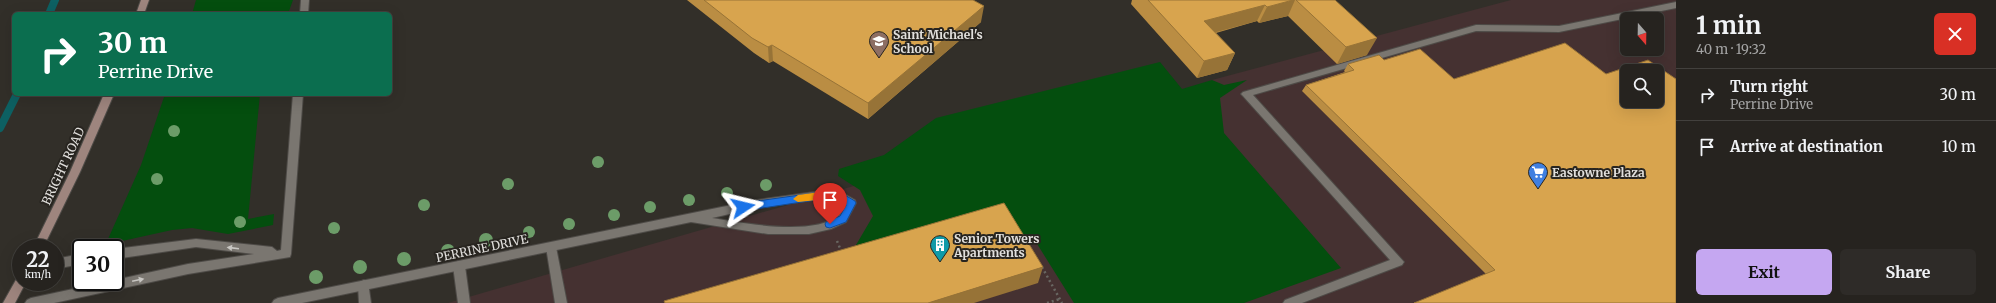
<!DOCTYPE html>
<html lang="en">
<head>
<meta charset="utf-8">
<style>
	:root { --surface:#26231f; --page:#2e2b28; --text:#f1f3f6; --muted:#a4a4a4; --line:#42403d; --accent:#c5a7f1 }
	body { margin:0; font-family:Merriweather,serif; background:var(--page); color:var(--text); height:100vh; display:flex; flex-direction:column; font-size:15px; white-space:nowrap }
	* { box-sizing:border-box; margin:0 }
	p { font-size:13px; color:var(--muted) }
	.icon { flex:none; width:22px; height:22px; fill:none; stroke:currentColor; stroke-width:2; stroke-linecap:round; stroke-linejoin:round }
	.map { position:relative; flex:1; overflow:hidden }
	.drawer { display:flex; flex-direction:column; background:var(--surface); width:320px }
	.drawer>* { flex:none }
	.top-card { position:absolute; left:12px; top:12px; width:380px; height:84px; border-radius:6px; box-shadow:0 4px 16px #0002,0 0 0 1px var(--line); background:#0b6e4f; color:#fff; overflow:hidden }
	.needle { width:26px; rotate:160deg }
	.controls { position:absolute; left:1620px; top:12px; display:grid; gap:8px }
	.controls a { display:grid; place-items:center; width:44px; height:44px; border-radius:6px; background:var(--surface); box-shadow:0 4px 16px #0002,0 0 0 1px var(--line); font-size:20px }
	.speed { position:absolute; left:12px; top:239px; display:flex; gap:8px; font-size:20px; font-weight:700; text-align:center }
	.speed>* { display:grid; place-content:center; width:52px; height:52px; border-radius:50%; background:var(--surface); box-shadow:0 4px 16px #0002,0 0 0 1px var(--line); line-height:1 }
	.speed small { font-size:10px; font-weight:400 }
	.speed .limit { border:2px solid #111; border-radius:6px; background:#fff; color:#111 }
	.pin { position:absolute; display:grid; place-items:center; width:34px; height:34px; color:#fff; margin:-41px -17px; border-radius:50% 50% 50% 0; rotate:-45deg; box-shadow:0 0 4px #0007 }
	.pin .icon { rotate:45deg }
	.me { position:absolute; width:44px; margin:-22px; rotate:80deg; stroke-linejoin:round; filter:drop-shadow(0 0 3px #0008) }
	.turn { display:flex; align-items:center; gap:14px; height:84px; padding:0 20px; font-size:18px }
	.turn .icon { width:52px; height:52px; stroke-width:2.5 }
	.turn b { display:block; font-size:28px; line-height:34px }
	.round { display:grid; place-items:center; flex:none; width:42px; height:42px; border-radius:6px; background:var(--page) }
	.headline { display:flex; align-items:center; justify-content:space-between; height:68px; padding:0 20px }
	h1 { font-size:24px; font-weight:700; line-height:30px }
	.action { display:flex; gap:8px; margin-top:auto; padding:8px 20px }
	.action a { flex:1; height:46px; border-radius:6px; background:var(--accent); color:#111; font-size:16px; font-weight:700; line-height:46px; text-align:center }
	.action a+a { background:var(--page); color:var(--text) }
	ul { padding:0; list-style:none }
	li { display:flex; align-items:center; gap:12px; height:52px; padding:0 20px; border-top:1px solid var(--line) }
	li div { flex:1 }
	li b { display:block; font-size:15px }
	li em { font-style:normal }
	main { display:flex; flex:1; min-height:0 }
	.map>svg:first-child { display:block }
	.commercial { fill:#453131; fill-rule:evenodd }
	.green { fill:#044e0e }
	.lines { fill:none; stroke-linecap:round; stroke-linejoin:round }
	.stream { stroke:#0d6062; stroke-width:8 }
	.lane-casing { stroke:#4e4b47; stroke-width:2 }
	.street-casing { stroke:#4e4b47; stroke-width:2 }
	.secondary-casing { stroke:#4e4b47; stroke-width:2 }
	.path { stroke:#696762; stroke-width:2.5; stroke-dasharray:2 3; stroke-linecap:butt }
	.lane { fill:#7a7670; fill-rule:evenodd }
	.street { fill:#7a7670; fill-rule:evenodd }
	.secondary { fill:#9e857e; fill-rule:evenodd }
	.tree { fill:#6c9c68 }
	.wall { fill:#ba8d43 }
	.shaded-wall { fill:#977337 }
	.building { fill:#d8a44e; stroke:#977337; fill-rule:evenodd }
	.oneway { fill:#c8c6c2 }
	.route { fill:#1a73e8; stroke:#114b97 }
	.slow { fill:#f59e0b }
	.labels { text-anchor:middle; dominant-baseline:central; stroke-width:4; stroke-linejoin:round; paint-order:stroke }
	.poi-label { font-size:12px; font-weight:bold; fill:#e2e0dd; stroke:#282520; text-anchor:start }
	.street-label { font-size:12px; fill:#e2e0dd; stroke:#282520 }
</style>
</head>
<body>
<main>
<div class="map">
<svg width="1676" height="303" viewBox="0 0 1676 303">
	<rect width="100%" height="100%" fill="#322f29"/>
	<path class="commercial" d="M1511,0h165v303h-1228l735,-212 29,-11zM1627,19h30v30h-30zM1627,71h30v30h-30z"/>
	<path class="green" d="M196,0h97l-4,11 -5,3h-92z
		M1160,62l22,27 30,-9 12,5 23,-5 -27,18 4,35 117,135 -97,35h-170l-40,-64 -19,5 -153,16 -6,-15 17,-29 -13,-26 -22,-14 1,-7 45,-14 52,-37z
		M165,94h95l-12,125 26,-5 -1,11 -45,9 -36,-6 -20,2 -50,11 -14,-2 33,-74z"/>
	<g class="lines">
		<path class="stream" d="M49,14l6,-14
			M0,128l17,-34"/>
		<g class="lane-casing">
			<path id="lane" d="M301,0h8l-1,14h-8z
				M1676,2v6l-117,24 -83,-1 -223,64 151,167 -2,3 -100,38h-19l2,-3 105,-40 -147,-164 -2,-2 2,-2 233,-67 83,1z
				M293,94h10l-12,160 -1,3 -102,17 -134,29h-29l2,-3 4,-2 75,-16h9v-2l73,-16 66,-10 -58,-7 -81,12v-10l81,-10 76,8 5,4 4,-1z
				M551,243l4,1 1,3 11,56h-12l-9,-56 1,-3z
				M81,254v10l-26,5v-10z
				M459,261l4,2 2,3 5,37h-12l-5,-37 2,-3z
				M364,280l4,2 3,21h-12l-1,-18 2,-3z"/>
		</g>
		<g class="street-casing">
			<path id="street" d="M836,189l19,11 1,3 -10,19 -15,7 -22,5h-41l-77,-12 -389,81h-30l2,-3 4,-2 478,-98zM834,197l11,7c-1,4 -3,8 -6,11 -25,22 -97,8 -127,3l44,-10z"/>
		</g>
		<g class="secondary-casing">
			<path id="secondary" d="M141,0h8l-5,14h-8z
				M104,94h10l-34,78 -37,76h-10l37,-76z
				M21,276v6h5l-11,21h-12l14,-25z"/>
		</g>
		<path class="path" d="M837,241l5,12
			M1042,267l20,36
			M1047,303l13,-4"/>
		<use href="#lane" class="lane"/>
		<use href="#street" class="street"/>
		<use href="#secondary" class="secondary"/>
	</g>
	<g class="tree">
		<circle cx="174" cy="131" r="6"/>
		<circle cx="598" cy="162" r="6"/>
		<circle cx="157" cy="179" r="6"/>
		<circle cx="508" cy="184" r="6"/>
		<circle cx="766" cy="185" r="6"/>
		<circle cx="727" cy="193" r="6"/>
		<circle cx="689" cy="200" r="6"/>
		<circle cx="424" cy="205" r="6"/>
		<circle cx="650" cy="207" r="6"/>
		<circle cx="614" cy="215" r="6"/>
		<circle cx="240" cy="222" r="6"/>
		<circle cx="569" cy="224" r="6"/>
		<circle cx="334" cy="228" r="6"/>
		<circle cx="529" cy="232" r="6"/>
		<circle cx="486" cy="240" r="7"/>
		<circle cx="448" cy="251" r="7"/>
		<circle cx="404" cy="259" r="7"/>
		<circle cx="360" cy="267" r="7"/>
		<circle cx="316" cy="277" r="7"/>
	</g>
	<path class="wall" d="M687,0h286l8,22 -113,97 -95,-58 -4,2 -15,-10z
		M1132,0h203l32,55 -30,9 -49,-48 -29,7 -2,-2 -41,12 19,20 -8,17 -30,8 -66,-74z
		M1384,60l292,243 -190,-29 -184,-183 4,-6 39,-13 -1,-1 4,-7z"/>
	<path class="shaded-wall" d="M1293,0h2l-7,16 -29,7 8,-16z
		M1265,5l-8,16 -59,16 6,-16z
		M984,6l-3,16 -113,97v-16z
		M1377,38l-10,17 -30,9 9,-17z
		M772,45l1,16 -4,2 -1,-16z
		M1235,53l-8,17 -30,8 7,-17z
		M1043,267l-5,16 -64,20h-46z"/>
	<path class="building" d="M704,0h269l11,6 -116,97 -96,-58 -4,2 -16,-9z
		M1148,0h145l-26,7 -2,-2 -61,16 31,32 -31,8z
		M1296,0h39l42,38 -31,9z
		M1565,43l41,31 42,-14 28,19v224h-262l81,-33 -189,-185 48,-15 -6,-6 31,-9 5,5 36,-11 34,30zM1627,71h30v30h-30z
		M1004,203l39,64 -115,36h-263l-1,-2z"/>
	<defs><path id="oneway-solid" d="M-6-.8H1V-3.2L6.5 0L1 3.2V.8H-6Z"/></defs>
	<g class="oneway">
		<use href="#oneway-solid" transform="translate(233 248) rotate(-173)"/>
		<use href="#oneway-solid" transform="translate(138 280) rotate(-12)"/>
	</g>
	<path class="route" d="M836,190l19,11 1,2 -10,19 -16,6 -4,-1 -1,-3 1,-2 14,-6 6,-11 -11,-8 -92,14 -5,-4 5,-4z"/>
	<path class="slow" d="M827,191l4,4 -4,4 -29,3 -5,-3 5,-4z"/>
	<defs>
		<g id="school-pin" transform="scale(1)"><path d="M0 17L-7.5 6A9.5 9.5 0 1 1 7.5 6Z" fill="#8d6e63" stroke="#282520"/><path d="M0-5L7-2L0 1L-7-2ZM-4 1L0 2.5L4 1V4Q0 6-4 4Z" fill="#fff"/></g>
		<g id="supermarket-pin" transform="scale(1)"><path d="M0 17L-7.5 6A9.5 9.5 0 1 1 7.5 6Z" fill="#3f7fe0" stroke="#282520"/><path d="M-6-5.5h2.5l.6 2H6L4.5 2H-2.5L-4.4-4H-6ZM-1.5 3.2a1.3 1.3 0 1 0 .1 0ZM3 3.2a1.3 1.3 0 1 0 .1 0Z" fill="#fff"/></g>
		<g id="building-pin" transform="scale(1)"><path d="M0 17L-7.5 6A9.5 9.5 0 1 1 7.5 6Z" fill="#0f9aa8" stroke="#282520"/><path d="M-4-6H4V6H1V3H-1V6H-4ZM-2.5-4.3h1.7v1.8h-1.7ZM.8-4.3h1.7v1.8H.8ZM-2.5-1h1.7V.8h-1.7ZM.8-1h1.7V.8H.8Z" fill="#fff"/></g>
	</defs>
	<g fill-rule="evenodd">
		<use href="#school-pin" x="879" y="41"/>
		<use href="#supermarket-pin" x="1538" y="172"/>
		<use href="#building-pin" x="940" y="245"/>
	</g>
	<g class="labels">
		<g class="poi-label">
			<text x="893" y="34">Saint Michael's<tspan x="893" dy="14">School</tspan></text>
			<text x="1552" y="172">Eastowne Plaza</text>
			<text x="954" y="238">Senior Towers<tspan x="954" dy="14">Apartments</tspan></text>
		</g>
		<g class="street-label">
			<text transform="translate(63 166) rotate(-65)">BRIGHT ROAD</text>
			<text transform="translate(482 248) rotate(-12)">PERRINE DRIVE</text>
		</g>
	</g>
</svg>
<div class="controls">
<a><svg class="needle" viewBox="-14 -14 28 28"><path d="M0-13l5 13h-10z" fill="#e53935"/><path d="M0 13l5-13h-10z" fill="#a4a4a4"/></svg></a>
<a><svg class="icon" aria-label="search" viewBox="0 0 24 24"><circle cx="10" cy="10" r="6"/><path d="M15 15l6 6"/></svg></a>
</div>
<div class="speed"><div>22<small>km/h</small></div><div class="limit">30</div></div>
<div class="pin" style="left:830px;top:224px;background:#d93025"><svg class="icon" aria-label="arrive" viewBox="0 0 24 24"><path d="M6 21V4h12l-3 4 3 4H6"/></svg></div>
<svg class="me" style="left:743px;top:207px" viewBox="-20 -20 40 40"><path d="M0-17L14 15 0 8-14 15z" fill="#1a73e8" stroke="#fff" stroke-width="4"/></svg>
<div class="top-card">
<div class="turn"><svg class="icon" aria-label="right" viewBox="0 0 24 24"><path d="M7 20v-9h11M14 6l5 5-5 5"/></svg><div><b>30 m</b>Perrine Drive</div></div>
</div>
</div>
<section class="drawer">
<div class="headline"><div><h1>1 min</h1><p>40 m · 19:32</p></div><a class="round" style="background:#d93025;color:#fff"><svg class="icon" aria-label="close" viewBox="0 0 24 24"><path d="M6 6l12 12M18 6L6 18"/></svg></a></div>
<ul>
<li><svg class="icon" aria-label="right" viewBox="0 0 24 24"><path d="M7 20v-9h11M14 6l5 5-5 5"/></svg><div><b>Turn right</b><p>Perrine Drive</p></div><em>30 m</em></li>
<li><svg class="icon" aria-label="arrive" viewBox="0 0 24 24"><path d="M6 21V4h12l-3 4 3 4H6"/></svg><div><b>Arrive at destination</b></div><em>10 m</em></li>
</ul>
<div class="action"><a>Exit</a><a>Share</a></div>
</section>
</main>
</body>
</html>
